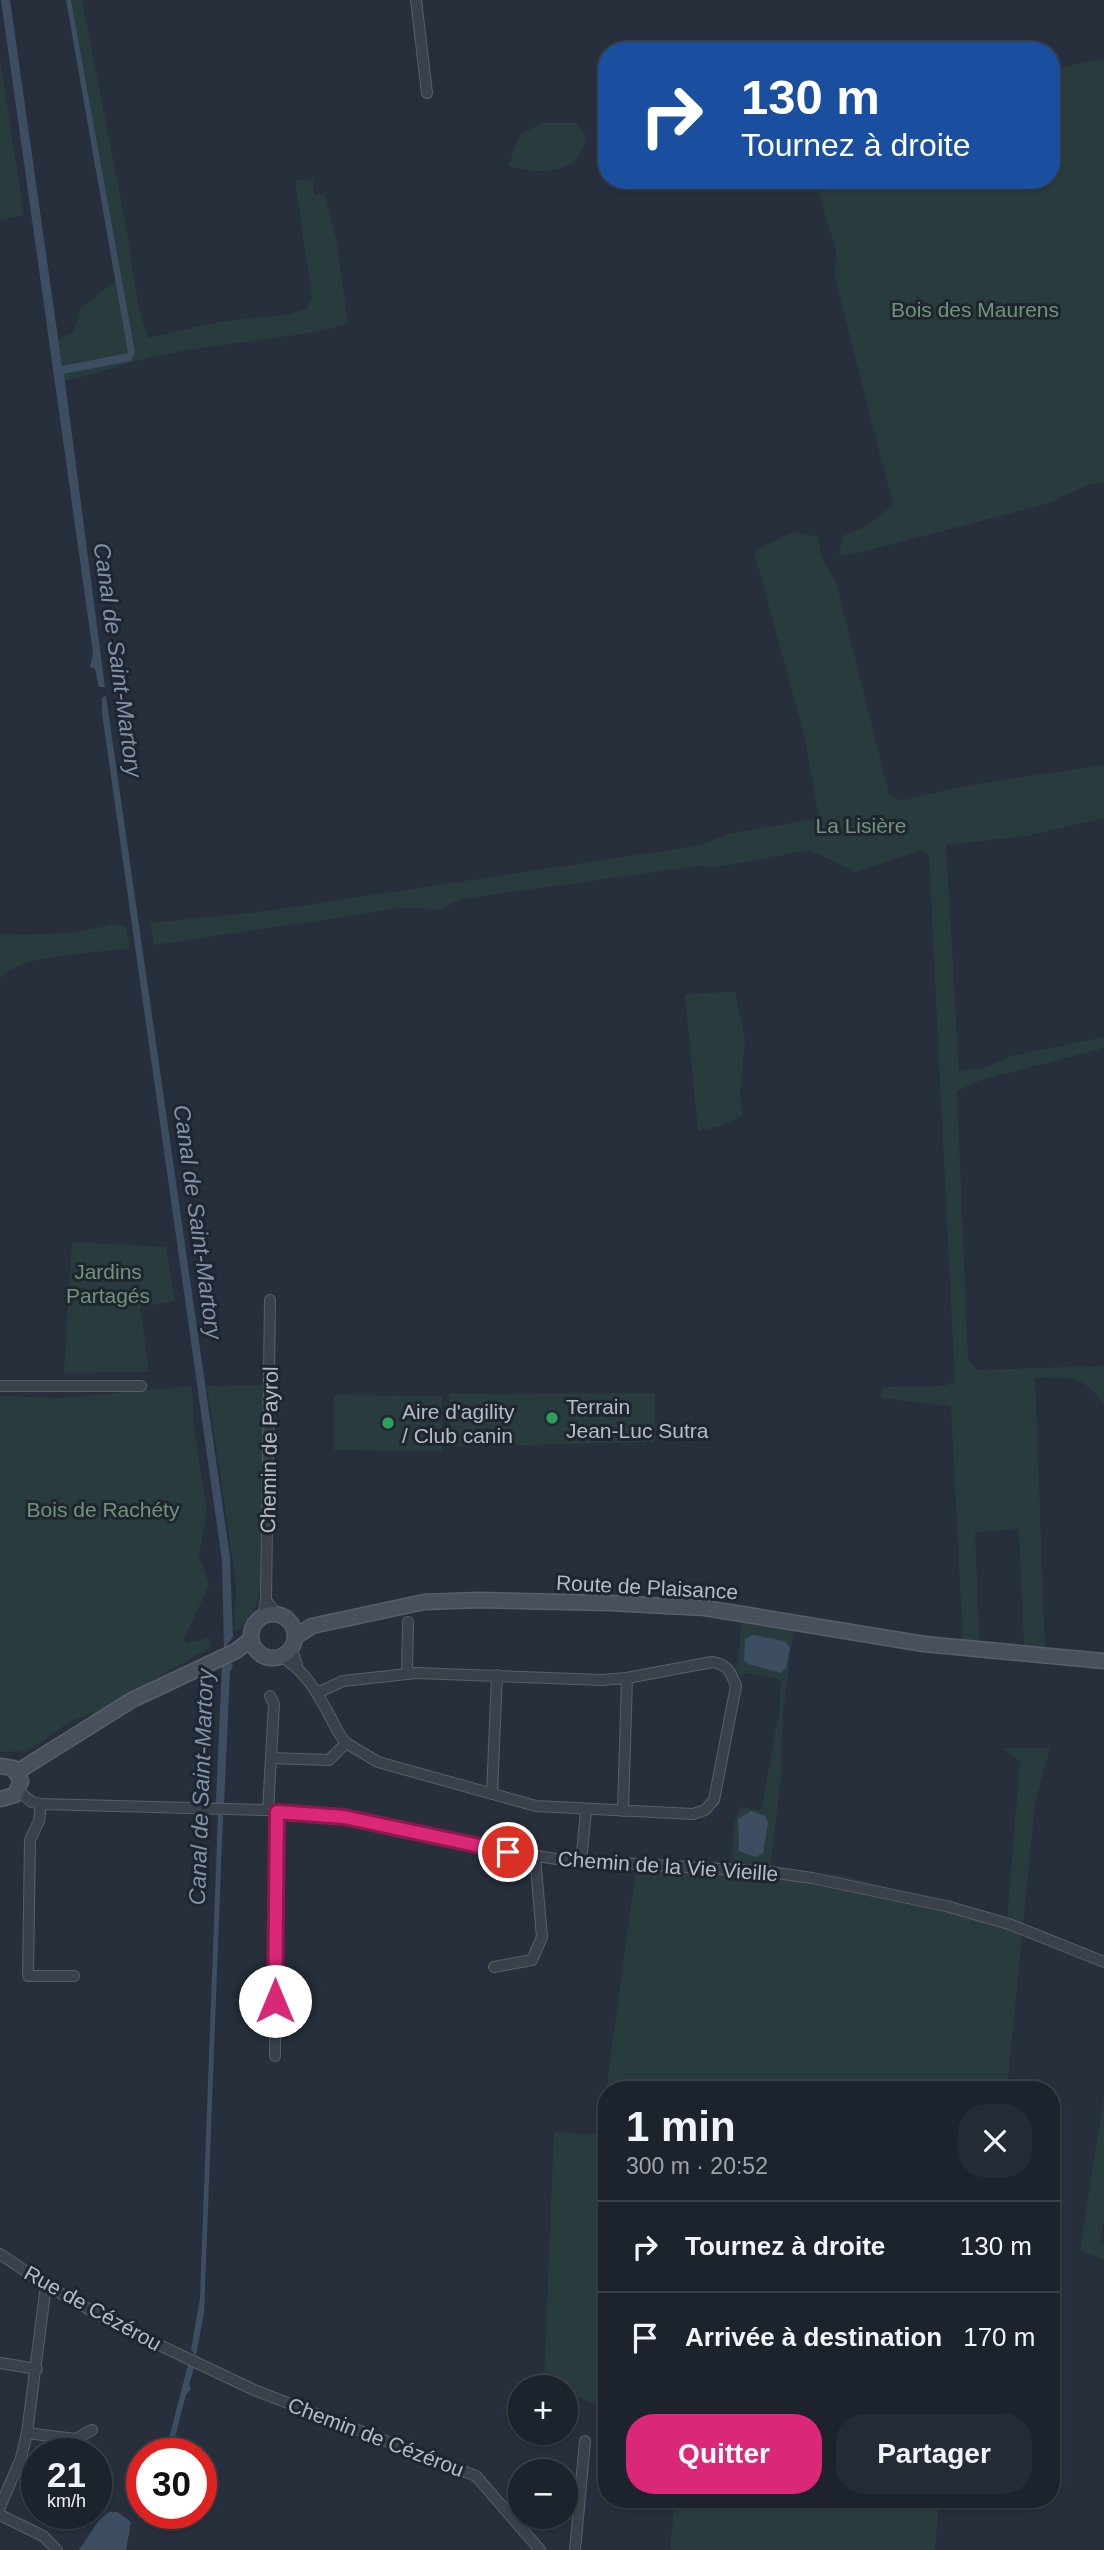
<!DOCTYPE html>
<html lang="fr">
<head>
<meta charset="utf-8">
<style>
	:root { --surface:#1c232c; --page:#252b34; --text:#f1f3f6; --muted:#a0a4a9; --line:#3a4048; --accent:#db2777 }
	body { margin:0; font-family:Helvetica,sans-serif; background:var(--page); color:var(--text); height:100vh; display:flex; flex-direction:column; font-size:26px; white-space:nowrap }
	* { box-sizing:border-box; margin:0 }
	p { font-size:23px; color:var(--muted) }
	.icon { flex:none; width:38px; height:38px; fill:none; stroke:currentColor; stroke-width:2; stroke-linecap:round; stroke-linejoin:round }
	.map { position:relative; flex:1; overflow:hidden }
	.drawer { position:absolute; left:598px; top:2081px; width:462px; height:427px; display:flex; flex-direction:column; background:var(--surface); border-radius:28px; box-shadow:0 2px 5px #0004,0 0 0 2px var(--line) }
	.drawer>* { flex:none }
	.top-card { position:absolute; left:598px; top:42px; width:462px; height:147px; border-radius:28px; box-shadow:0 2px 5px #0004,0 0 0 2px var(--line); background:#1a4fa0; color:#fff; overflow:hidden }
	.controls { position:absolute; left:508px; top:2375px; display:grid; gap:14px }
	.controls a { display:grid; place-items:center; width:70px; height:70px; border-radius:50%; background:var(--surface); box-shadow:0 2px 5px #0004,0 0 0 2px var(--line); font-size:35px }
	.speed { position:absolute; left:21px; top:2438px; display:flex; gap:14px; font-size:35px; font-weight:700; text-align:center }
	.speed>* { display:grid; place-content:center; width:91px; height:91px; border-radius:50%; background:var(--surface); box-shadow:0 2px 5px #0004,0 0 0 2px var(--line); line-height:1 }
	.speed small { font-size:18px; font-weight:400 }
	.speed .limit { border:10px solid #d22; background:#fff; color:#111 }
	.pin { position:absolute; display:grid; place-items:center; width:60px; height:60px; color:#fff; margin:-30px; border:4px solid #fff; border-radius:50%; box-shadow:0 2px 7px #0007 }
	.me { position:absolute; width:77px; margin:-38px; rotate:0deg; stroke-linejoin:round; filter:drop-shadow(0 0 5px #0008) }
	.turn { display:flex; align-items:center; gap:24px; height:147px; padding:0 28px; font-size:32px }
	.turn .icon { width:91px; height:91px; stroke-width:2.5 }
	.turn b { display:block; font-size:49px; line-height:60px }
	.round { display:grid; place-items:center; flex:none; width:74px; height:74px; border-radius:28px; background:var(--page) }
	.headline { display:flex; align-items:center; justify-content:space-between; height:119px; padding:0 28px }
	h1 { font-size:42px; font-weight:800; line-height:52px }
	.cta { display:flex; gap:14px; margin-top:auto; padding:14px 28px }
	.cta a { flex:1; height:80px; border-radius:28px; background:var(--accent); color:#fff; font-size:28px; font-weight:800; line-height:80px; text-align:center }
	.cta a+a { background:var(--page); color:var(--text) }
	ul { padding:0; list-style:none }
	li { display:flex; align-items:center; gap:21px; height:91px; padding:0 28px; border-top:2px solid var(--line) }
	li div { flex:1 }
	li b { display:block; font-size:26px }
	li em { font-style:normal }
	.map>svg:first-child { display:block }
	.green { fill:#293c3d }
	.water { fill:#3d4d62 }
	.lines { fill:none; stroke-linecap:round; stroke-linejoin:round }
	.minor-casing { stroke:#585f69; stroke-width:12 }
	.secondary-casing { stroke:#585f69; stroke-width:17 }
	.minor { stroke:#3a414b; stroke-width:10 }
	.secondary { stroke:#48505e; stroke-width:14 }
	.route-casing { stroke:#8e194d; stroke-width:18 }
	.route { stroke:#db2777; stroke-width:12 }
	.leisure-dot { fill:#2e9e5b; stroke:#1f2630; stroke-width:2.5 }
	.labels { text-anchor:middle; dominant-baseline:central; stroke-width:6; stroke-linejoin:round; paint-order:stroke }
	.park-label { font-size:21px; fill:#6f9578; stroke:#1f2630 }
	.poi-label { font-size:21px; fill:#b6bcc7; stroke:#1f2630; text-anchor:start }
	.street-label { font-size:21px; fill:#b6bcc7; stroke:#1f2630 }
	.water-label { font-size:23px; font-style:italic; fill:#8093ab; stroke:#1f2630 }
</style>
</head>
<body>
<div class="map">
<svg width="1104" height="2550" viewBox="0 0 1104 2550">
	<rect width="100%" height="100%" fill="#262f3b"/>
	<path class="green" d="M71,0h11l44,226 13,84 9,28 75,-17 64,-6 20,-6 5,-11 -17,-117 18,-2 1,16 11,-1 12,50 11,80c-64,17 -131,18 -196,33 -29,7 -58,18 -88,24v-7l67,-13 4,-9z
		M0,59l24,156 -24,5z
		M1104,59v423l-18,4 -40,18 -188,49 -19,2 4,-19 20,-8 30,-23 -58,-228 1,-27 -19,-62 1,-8h234v-111z
		M541,123h35l10,13c-6,42 -46,38 -78,30l12,-31z
		M116,280l12,74 -66,13 -4,-27 15,-7 7,-24z
		M793,532l25,5 3,19 15,26 53,212 12,7 68,-16 135,-20v53l-77,18 -81,9 13,226 26,-3 26,-12 93,-19v11l-123,32 -24,11 11,270 10,9 126,-4v38c-20,-29 -36,-28 -69,-26l10,270 -21,-1 -5,-118 -44,3 5,127 -186,-32 -11,87 -2,63 -11,90 70,8 167,43 13,-157 -17,-13h47l-15,55 -28,286 -400,1v319l-42,-18v-4l-21,-6 10,-249 46,3 37,-274 95,2 2,-43 7,-13 20,4 18,-98 2,-33 -32,-7 -9,3 -5,-10 3,-3 5,-59 38,9 182,28 -12,-235 -71,-8 2,-11 61,-1 12,-4 -26,-525 -8,-7 -66,22 -45,-22 -91,17 -20,-1 -238,33 -20,10 -39,-1 -248,37 -4,-22 117,-12 435,-66 26,-11 91,-16 -14,-80 -51,-187z
		M112,924l14,2 3,22c-31,6 -112,5 -129,31v-44l75,-2z
		M735,992l10,47 -5,57 3,20 -22,10 -23,5 -13,-137z
		M72,1242l94,5 9,54 -35,6 9,65 -85,1z
		M267,1385l-5,202 -7,21 -14,21 -7,1 2,-46 -29,-198z
		M192,1386l2,40 13,86 -8,43 10,30 -25,54 3,4 22,-5 2,9 -113,65 -27,9 -44,30 -27,1v-356l62,2z
		M655,1393v49l-205,5 -1,-53z
		M334,1395l108,1v55l-108,-1z
		M1104,2095v123l-4,25 4,1v16l-24,-10z
		M675,2499h264l-4,51h-265z"/>
	<path class="water" d="M1,0h9l52,366 66,-13 -62,-353h5l64,352 -4,9 -67,13 41,313h-6l-4,-18 -5,-2 3,-14z
		M106,696l124,861 3,80 -9,12 -2,-88 -120,-848v-16z
		M753,1635l32,6 5,7 -4,20 -5,5 -33,-9 -4,-4 1,-21z
		M229,1660l4,6 -3,6 -6,134 -7,-1 -1,-5 6,-137z
		M751,1811l14,5 3,7 -5,30 -8,4 -16,-6 -1,-32z
		M218,1814l5,2 -19,497 -8,42 -5,-5 9,-52z
		M188,2365l6,3 -5,17 2,4 -5,6 -15,58h-6z
		M109,2512h9l13,10 -5,28h-47l20,-30z"/>
	<g class="lines">
		<g class="minor-casing">
			<path id="minor" d="M416,0l11,93
				M0,1386h141
				M266,1600l10,14
				M263,1616l3,-16 4,-300
				M291,1648l6,17
				M280,1656c32,18 43,49 60,79l6,8 32,19 158,44 157,8 12,-4 9,-10 22,-114c-5,-14 -9,-22 -24,-24l-85,16 -26,2 -185,-7 -73,8 -26,12
				M407,1674l1,-52
				M270,1696l4,8 -3,54
				M18,1791l14,11 9,2 227,6 76,7 138,30 74,12 214,13 42,6 134,28 63,18 95,38
				M492,1794l5,-119
				M41,1804l-2,17 -9,19 -2,136h46
				M268,1810l3,-52 58,2 17,-17
				M623,1811l4,-133
				M581,1862l5,-51
				M494,1967l38,-7 10,-23 -7,-81
				M275,2056l2,-244
				M0,2254l46,31 67,38 139,66 224,87 64,74
				M0,2363l37,6
				M27,2433l48,6 17,-9
				M0,2507l21,-49 6,-25 19,-148
				M0,2515l43,21 14,14
				M575,2550l10,-109"/>
		</g>
		<g class="secondary-casing">
			<path id="secondary" d="M251 1636a22 22 0 1 1 44 0a22 22 0 1 1-44 0Z
				M295,1637l17,-11 112,-24 55,-2 131,3 95,5 219,36 180,17
				M0,1766l13,2 8,13 -6,14 -15,4
				M17,1772l115,-72 104,-49 15,-12"/>
		</g>
		<use href="#minor" class="minor"/>
		<use href="#secondary" class="secondary"/>
	</g>
	<g class="lines">
		<g class="route-casing">
			<path id="route" d="M275,2001l2,-189 67,5 164,35"/>
		</g>
		<use href="#route" class="route"/>
	</g>
	<g class="leisure-dot">
		<circle cx="552" cy="1418" r="7"/>
		<circle cx="388" cy="1423" r="7"/>
	</g>
	<g class="labels">
		<g class="park-label">
			<text x="975" y="309">Bois des Maurens</text>
			<text x="861" y="825">La Lisière</text>
			<text x="108" y="1271">Jardins<tspan x="108" dy="24">Partagés</tspan></text>
			<text x="103" y="1509">Bois de Rachéty</text>
		</g>
		<g class="poi-label">
			<text x="566" y="1406">Terrain<tspan x="566" dy="24">Jean-Luc Sutra</tspan></text>
			<text x="402" y="1411">Aire d'agility<tspan x="402" dy="24">/ Club canin</tspan></text>
		</g>
		<g class="street-label">
			<text transform="translate(269 1450) rotate(-89)">Chemin de Payrol</text>
			<text transform="translate(647 1587) rotate(3)">Route de Plaisance</text>
			<text transform="translate(668 1866) rotate(4)">Chemin de la Vie Vieille</text>
			<text transform="translate(93 2308) rotate(29)">Rue de Cézérou</text>
			<text transform="translate(376 2437) rotate(21)">Chemin de Cézérou</text>
		</g>
		<g class="water-label">
			<text transform="translate(118 660) rotate(82)">Canal de Saint-Martory</text>
			<text transform="translate(198 1222) rotate(82)">Canal de Saint-Martory</text>
			<text transform="translate(201 1787) rotate(-88)">Canal de Saint-Martory</text>
		</g>
	</g>
</svg>
<div class="controls">
<a>+</a>
<a>−</a>
</div>
<div class="speed"><div>21<small>km/h</small></div><div class="limit">30</div></div>
<div class="pin" style="left:508px;top:1852px;background:#d93025"><svg class="icon" aria-label="arrive" viewBox="0 0 24 24"><path d="M6 21V4h12l-3 4 3 4H6"/></svg></div>
<svg class="me" style="left:275px;top:2001px" viewBox="-20 -20 40 40"><circle r="19" fill="#fff"/><path d="M0-13L10 11 0 6-10 11z" fill="#db2777"/></svg>
<div class="top-card">
<div class="turn"><svg class="icon" aria-label="right" viewBox="0 0 24 24"><path d="M7 20v-9h11M14 6l5 5-5 5"/></svg><div><b>130 m</b>Tournez à droite</div></div>
</div>
<section class="drawer">
<div class="headline"><div><h1>1 min</h1><p>300 m · 20:52</p></div><a class="round"><svg class="icon" aria-label="close" viewBox="0 0 24 24"><path d="M6 6l12 12M18 6L6 18"/></svg></a></div>
<ul>
<li><svg class="icon" aria-label="right" viewBox="0 0 24 24"><path d="M7 20v-9h11M14 6l5 5-5 5"/></svg><div><b>Tournez à droite</b></div><em>130 m</em></li>
<li><svg class="icon" aria-label="arrive" viewBox="0 0 24 24"><path d="M6 21V4h12l-3 4 3 4H6"/></svg><div><b>Arrivée à destination</b></div><em>170 m</em></li>
</ul>
<div class="cta"><a>Quitter</a><a>Partager</a></div>
</section>
</div>
</body>
</html>
